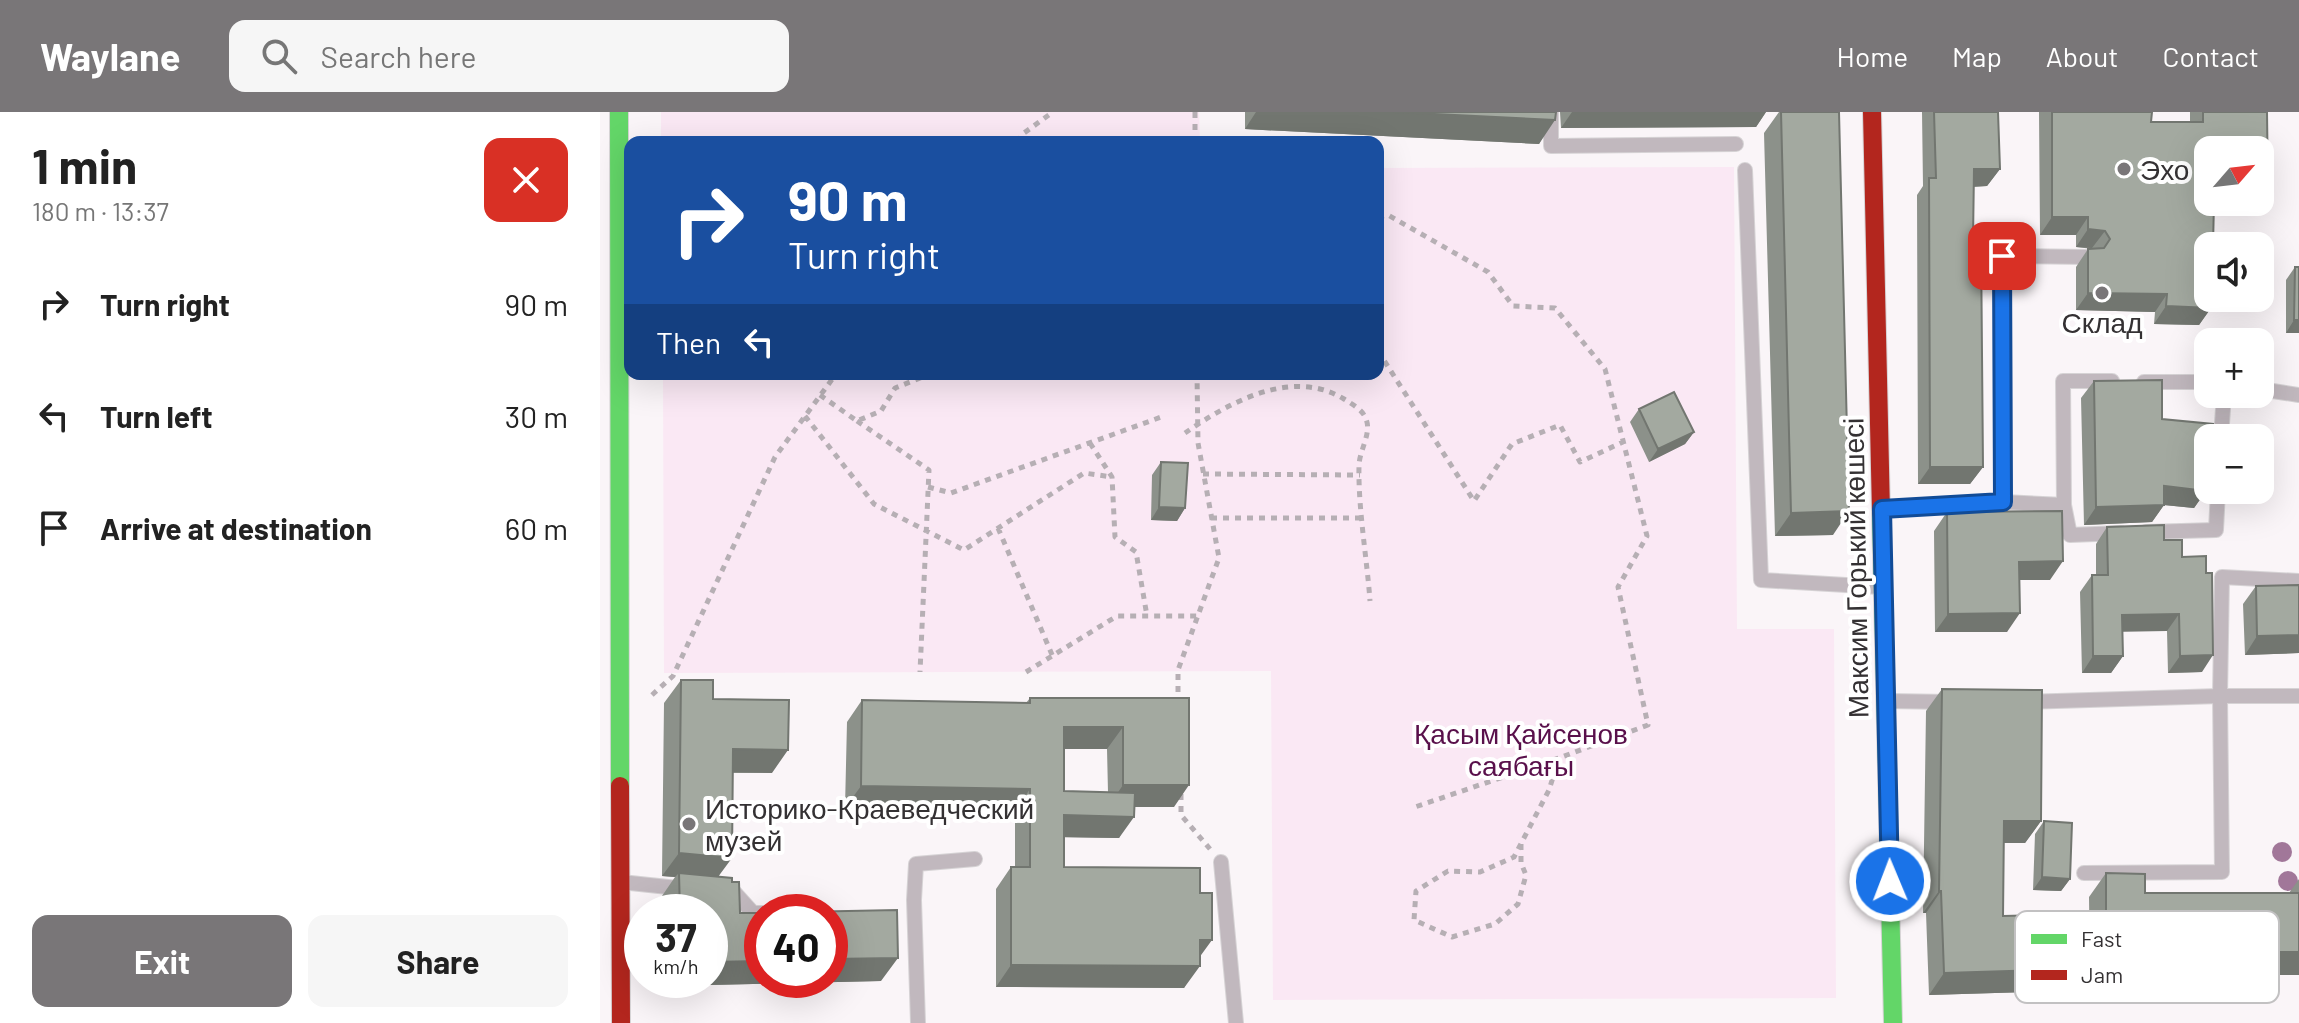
<!DOCTYPE html>
<html lang="en">
<head>
<meta charset="utf-8">
<style>
	:root { --surface:#fff; --page:#f6f6f6; --text:#222; --muted:#767676; --accent:#797678 }
	body { margin:0; font-family:Barlow,sans-serif; background:var(--page); color:var(--text); height:100vh; display:flex; flex-direction:column; font-size:30px; white-space:nowrap }
	* { box-sizing:border-box; margin:0 }
	p { font-size:26px; color:var(--muted) }
	.icon { flex:none; width:44px; height:44px; fill:none; stroke:currentColor; stroke-width:2; stroke-linecap:round; stroke-linejoin:round }
	.map { position:relative; flex:1; overflow:hidden }
	.sheet { display:flex; flex-direction:column; background:var(--surface); width:600px }
	.sheet>* { flex:none }
	.banner { position:absolute; left:24px; top:24px; width:760px; height:244px; border-radius:16px; box-shadow:0 8px 32px #0002; background:#1a4fa0; color:#fff; overflow:hidden }
	.needle { width:52px; rotate:62deg }
	.tools { position:absolute; left:1594px; top:24px; display:grid; gap:16px }
	.tools a { display:grid; place-items:center; width:80px; height:80px; border-radius:16px; background:var(--surface); box-shadow:0 8px 32px #0002; font-size:40px }
	.speed { position:absolute; left:24px; top:782px; display:flex; gap:16px; font-size:40px; font-weight:700; text-align:center }
	.speed>* { display:grid; place-content:center; width:104px; height:104px; border-radius:50%; background:var(--surface); box-shadow:0 8px 32px #0002; line-height:1 }
	.speed small { font-size:20px; font-weight:400 }
	.speed .limit { border:12px solid #d22; background:#fff; color:#111 }
	.pin { position:absolute; display:grid; place-items:center; width:68px; height:68px; color:#fff; margin:-34px; border-radius:16px; box-shadow:0 4px 12px #0006 }
	.me { position:absolute; width:88px; margin:-44px; rotate:359deg; stroke-linejoin:round; filter:drop-shadow(0 0 6px #0008) }
	.turn { display:flex; align-items:center; gap:28px; height:168px; padding:0 32px; font-size:36px }
	.turn .icon { width:104px; height:104px; stroke-width:2.5 }
	.turn b { display:block; font-size:56px; line-height:68px }
	.then { display:flex; align-items:center; height:76px; padding:0 32px; background:#0003; gap:16px; font-size:30px }
	.round { display:grid; place-items:center; flex:none; width:84px; height:84px; border-radius:16px; background:var(--page) }
	.head { display:flex; align-items:center; justify-content:space-between; height:136px; padding:0 32px }
	h1 { font-size:48px; font-weight:700; line-height:60px }
	.primary-button { display:flex; gap:16px; margin-top:auto; padding:16px 32px }
	.primary-button a { flex:1; height:92px; border-radius:16px; background:var(--accent); color:#fff; font-size:32px; font-weight:700; line-height:92px; text-align:center }
	.primary-button a+a { background:var(--page); color:var(--text) }
	ul { padding:0; list-style:none }
	li { display:flex; align-items:center; gap:24px; height:112px; padding:0 32px }
	li div { flex:1 }
	li b { display:block; font-size:30px }
	li em { font-style:normal }
	header { display:flex; align-items:center; gap:48px; box-sizing:border-box; height:112px; padding:0 40px; background:var(--accent); color:#fff }
	header strong { font-size:38px }
	nav { display:flex; gap:44px; margin-inline-start:auto; font-size:28px }
	.search { width:560px; height:72px; background:var(--page); display:flex; align-items:center; gap:20px; box-sizing:border-box; padding:0 28px; border-radius:16px; color:var(--muted); font-size:30px }
	main { display:flex; flex:1; min-height:0 }
	.map>svg:first-child { display:block }
	.green { fill:#fae8f4 }
	.lines { fill:none; stroke-linecap:round; stroke-linejoin:round }
	.lane-casing { stroke:#d6d3d5; stroke-width:16 }
	.fast-casing { stroke:#d6d3d5; stroke-width:20 }
	.jam-casing { stroke:#d6d3d5; stroke-width:20 }
	.path { stroke:#b6afb4; stroke-width:5; stroke-dasharray:6 6; stroke-linecap:butt }
	.lane { stroke:#c1b8be; stroke-width:14 }
	.fast { stroke:#63d668; stroke-width:18 }
	.jam { stroke:#b3261e; stroke-width:18 }
	.tree { fill:#a17799 }
	.wall { fill:#8c918a; fill-rule:evenodd }
	.shaded-wall { fill:#727670 }
	.building { fill:#a3a9a0; stroke:#727670; stroke-width:2 }
	.route-casing { stroke:#114b97; stroke-width:20 }
	.route { stroke:#1a73e8; stroke-width:14 }
	.poi-dot { fill:#797678; stroke:#fff; stroke-width:3 }
	.labels { text-anchor:middle; dominant-baseline:central; stroke-width:8; stroke-linejoin:round; paint-order:stroke }
	.poi-label { font-size:28px; fill:#343133; stroke:#fff; text-anchor:start }
	.street-label { font-size:28px; fill:#343133; stroke:#fff }
	.park-label { font-size:28px; fill:#59104b; stroke:#fff }
	.key { fill:#fff; stroke:#c2c1c2; stroke-width:2 }
	.key-label { font-size:22px; fill:#343133 }
</style>
</head>
<body>
<header>
<strong>Waylane</strong>
<div class="search"><svg class="icon" aria-label="search" viewBox="0 0 24 24"><circle cx="10" cy="10" r="6"/><path d="M15 15l6 6"/></svg>Search here</div>
<nav><a>Home</a><a>Map</a><a>About</a><a>Contact</a></nav>
</header>
<main>
<section class="sheet">
<div class="head"><div><h1>1 min</h1><p>180 m · 13:37</p></div><a class="round" style="background:#d93025;color:#fff"><svg class="icon" aria-label="close" viewBox="0 0 24 24"><path d="M6 6l12 12M18 6L6 18"/></svg></a></div>
<ul>
<li><svg class="icon" aria-label="right" viewBox="0 0 24 24"><path d="M7 20v-9h11M14 6l5 5-5 5"/></svg><div><b>Turn right</b></div><em>90 m</em></li>
<li><svg class="icon" aria-label="left" viewBox="0 0 24 24"><path d="M17 20v-9H6M10 6l-5 5 5 5"/></svg><div><b>Turn left</b></div><em>30 m</em></li>
<li><svg class="icon" aria-label="arrive" viewBox="0 0 24 24"><path d="M6 21V4h12l-3 4 3 4H6"/></svg><div><b>Arrive at destination</b></div><em>60 m</em></li>
</ul>
<div class="primary-button"><a>Exit</a><a>Share</a></div>
</section>
<div class="map">
<svg width="1699" height="911" viewBox="0 0 1699 911">
	<rect width="100%" height="100%" fill="#faf5f8"/>
	<path class="green" d="M61,0h538l1,30h-539z
		M1134,55l3,462h97l2,369 -563,2 -2,-329 -607,2 -1,-299h715v-206z"/>
	<g class="lines">
		<g class="lane-casing">
			<path id="lane" d="M951,0v34l185,-2
				M1145,58l16,410 119,7
				M1544,270h64
				M1660,277l39,6
				M1621,326l3,-44
				M1403,390l-1,-246 86,1
				M1464,393l-1,-124h49
				M1282,397l121,-7 61,3 6,30 51,-2
				M1546,420l70,-2 2,-40
				M1699,469l-77,-4 -2,119h79
				M1287,589l62,1
				M1426,590l194,-6 2,176 -138,1
				M621,750l15,161
				M21,770l66,7
				M124,780l11,1 18,20h9
				M318,911l-4,-123 2,-36 59,-5"/>
		</g>
		<g class="fast-casing">
			<path id="fast" d="M19,0l1,674
				M1281,400l12,511"/>
		</g>
		<g class="jam-casing">
			<path id="jam" d="M1272,0l9,400
				M20,674l1,237"/>
		</g>
		<path class="path" d="M595,0v30
			M417,30l7,-9 29,-21
			M778,105l10,-2 100,57 25,34 42,2 50,61 42,167 -29,51 30,138 -89,33 -144,49
			M778,239l96,150 38,-57 48,-19 20,37 43,-20
			M220,283l37,26 24,-10 14,-23 35,-14
			M205,304l69,88 90,46 120,-77 28,4
			M257,309l72,49 -9,202
			M585,321c43,-30 107,-66 159,-34 8,5 19,11 22,20 6,14 -7,32 -7,47 -1,42 8,93 11,135
			M490,331l22,34 3,60 21,15 11,64
			M603,362l157,1
			M328,375l23,6 213,-77
			M611,406h152
			M398,416l55,129
			M426,560l91,-56h80
			M52,583l21,-19 102,-219 61,-83
			M578,592v-34l41,-112 -21,-115 -1,-69
			M581,682v21l29,34
			M921,732v19l5,12 -8,29 -23,20 -43,13 -38,-17 2,-29 32,-20 32,1 34,-15 35,-67 10,-32"/>
		<use href="#lane" class="lane"/>
		<use href="#fast" class="fast"/>
		<use href="#jam" class="jam"/>
	</g>
	<g class="tree">
		<circle cx="1682" cy="740" r="10"/>
		<circle cx="1688" cy="769" r="10"/>
	</g>
	<path class="wall" d="M645,0h311l-17,32 -294,-15z
		M960,0h206l-10,15 -195,1z
		M1179,0h2l52,423 -58,1 -11,-403z
		M1322,0h76l2,57 -13,17 -13,1 -1,53 10,227 -13,17h-52l-1,-289 6,-9z
		M1439,0h113l-1,10h39v-10h77l1,78 -8,11v-51l-5,58h-41l-3,100 -12,17 -45,-1 1,-12 -79,-2v-43l12,-18h5l-17,-2v-12h-36z
		M1695,155l4,66h-13v-53z
		M1494,269l68,38 44,72 -12,17 -30,-3 -12,17 -68,3 -3,-127z
		M1039,297l55,23 -9,12 -36,18 -19,-40z
		M561,350l24,46 -8,13 -26,-1 1,-45z
		M1347,400l103,68h-31l-12,52h-72l-1,-101z
		M1507,415l57,13 18,17 20,115 -34,1 -1,-42h-45l1,25 -12,17h-29l-2,-81 12,-17h4v-31z
		M1699,473v68l-54,2 -2,-51 13,-18z
		M81,568l32,19 59,74h-39l-14,103 13,6 8,31 141,68 -216,5 -1,-6h46v-68h-47l-1,-16 13,-19 -13,-1 2,-173z
		M1342,577l99,132 -16,22h-21l-1,73 25,76 -99,3 -3,-82h-3l3,-202z
		M430,586h159l-15,109h-40l-15,31 -55,-1v30l136,90 -16,31 -188,-1v-98l15,-22h4v-56l-170,-3 2,-86 15,-22 164,3zM464,637h43l1,43 -44,-1z
		M1444,709l26,58 -9,12 -28,-1 2,-56z
		M1506,761l39,20h144l10,-14v96h-209l-1,-78z"/>
	<path class="shaded-wall" d="M656,0h138l161,8 -16,24 -294,-15z
		M972,0h194l-10,15 -195,1z
		M1374,57h26l-13,17 -25,1z
		M1660,78h8l-8,11z
		M1608,90h52l-5,6h-53z
		M1452,105h36l-12,18h-36z
		M1488,117l17,2 -13,17 -16,-1z
		M1488,181l79,1 -12,18 -79,-2z
		M1566,194l45,2 -12,17 -45,-1z
		M1694,208h5v13h-13z
		M1094,320l-9,12 -36,18 9,-13z
		M1330,355h53l-13,17h-52z
		M1564,374l42,5 -12,17 -30,-3 -12,17 -68,3 12,-18z
		M559,395l26,1 -8,13 -26,-1z
		M1249,399l-16,24 -58,1 16,-23z
		M1463,449l-13,19h-44l13,-18z
		M1420,501l-13,19h-72l13,-18z
		M1579,502l-12,17 -57,1 12,-17z
		M1699,523v18l-54,2 12,-19z
		M1613,543l-11,17 -34,1 12,-17z
		M1493,544h30l-12,17h-29z
		M464,615h59l-16,22h-58z
		M133,637l55,1 -16,23 -55,-1z
		M523,673h66l-15,22h-66z
		M261,674l169,3 -15,22 -170,-3z
		M464,703l70,2 -15,21 -70,-1z
		M1404,709h37l-16,22h-36z
		M79,741l53,5 -17,23 -36,-8 -4,4 -13,-1z
		M1442,765l28,2 -9,12 -28,-1z
		M1339,779h2l-15,22h-3z
		M600,828h12l-16,22z
		M1506,840h193v23h-209z
		M298,846l-17,23 -216,5 4,-6h41v-18l52,-1v19h68v-21z
		M411,853l189,1 -16,22 -188,-1z
		M1443,858l-15,22 -99,3 15,-22z"/>
	<path class="building" d="M794,0h162l-1,8z
		M1181,0h58l10,399 -58,2z
		M1334,0h64l2,57h-26l-1,71h8l2,227h-53l-1,-289h7z
		M1452,0h100l-1,10h52v-10h64l1,78h-8v-40h-52v52h6l-1,44h-5v52h3v10l-45,-2 1,-12 -79,-1v-44l16,-1 6,-9 -5,-8 -17,-2v-12h-36z
		M1695,155h4v53h-5z
		M1562,268v39l51,5 -2,14h-3v35l-2,18 -42,-5v19l-68,2 -2,-126z
		M1074,280l20,40 -36,17 -19,-40z
		M561,350l27,1 -3,45 -26,-1z
		M1462,399l1,50 -44,1 1,51 -72,1 -1,-102z
		M1564,413v15h18v17l24,-1v17h6l1,82 -33,1 -1,-42 -57,1 1,41h-30l-1,-81h16l-1,-48z
		M1699,473v50l-42,1 -1,-50z
		M81,568h32v19l76,1 -1,50 -55,-1 -1,109 -53,-5z
		M1342,577l100,1 -1,131h-37l-1,95 39,-1 1,55 -99,3 -3,-82h-2z
		M430,586h159v87h-66v-58h-59v64l71,2 -1,24 -70,-2v52l136,1v25h12v47h-12v26l-189,-1v-98h19v-78l-169,-3 1,-86 168,3z
		M1444,709l28,2 -2,56 -28,-2z
		M79,761l53,5v4h7l1,31h22v48l-52,1v-50h-30z
		M1506,761l39,1v19h154v59h-193z
		M297,798l1,48 -68,1v-47h-32z"/>
	<g class="lines">
		<g class="route-casing">
			<path id="route" d="M1290,769l-8,-372 121,-7 -1,-246"/>
		</g>
		<use href="#route" class="route"/>
	</g>
	<g class="poi-dot">
		<circle cx="1524" cy="57" r="8"/>
		<circle cx="1502" cy="181" r="8"/>
		<circle cx="89" cy="712" r="8"/>
	</g>
	<g class="labels">
		<g class="poi-label">
			<text x="1540" y="57">Эхо</text>
			<text x="1502" y="210" text-anchor="middle">Склад</text>
			<text x="105" y="696">Историко-Краеведческий<tspan x="105" dy="32">музей</tspan></text>
		</g>
		<g class="street-label">
			<text transform="translate(1255 456) rotate(-91)">Максим Горький көшесі</text>
		</g>
		<g class="park-label">
			<text x="921" y="621">Қасым Қайсенов<tspan x="921" dy="32">саябағы</tspan></text>
		</g>
	</g>
	<rect x="1415" y="799" width="264" height="92" rx="12" class="key"/>
	<rect x="1431" y="822" width="36" height="10" fill="#63d668"/>
	<rect x="1431" y="858" width="36" height="10" fill="#b3261e"/>
	<g class="key-label">
		<text x="1481" y="835">Fast</text>
		<text x="1481" y="871">Jam</text>
	</g>
</svg>
<div class="tools">
<a><svg class="needle" viewBox="-14 -14 28 28"><path d="M0-13l5 13h-10z" fill="#e53935"/><path d="M0 13l5-13h-10z" fill="#767676"/></svg></a>
<a><svg class="icon" aria-label="sound" viewBox="0 0 24 24"><path d="M4 9h4l5-4v14l-5-4H4zM17 9q2 3 0 6"/></svg></a>
<a>+</a>
<a>−</a>
</div>
<div class="speed"><div>37<small>km/h</small></div><div class="limit">40</div></div>
<div class="pin" style="left:1402px;top:144px;background:#d93025"><svg class="icon" aria-label="arrive" viewBox="0 0 24 24"><path d="M6 21V4h12l-3 4 3 4H6"/></svg></div>
<svg class="me" style="left:1290px;top:769px" viewBox="-20 -20 40 40"><circle r="17" fill="#1a73e8" stroke="#fff" stroke-width="3"/><path d="M0-11L8 9 0 5-8 9z" fill="#fff"/></svg>
<div class="banner">
<div class="turn"><svg class="icon" aria-label="right" viewBox="0 0 24 24"><path d="M7 20v-9h11M14 6l5 5-5 5"/></svg><div><b>90 m</b>Turn right</div></div>
<div class="then">Then<svg class="icon" aria-label="left" viewBox="0 0 24 24"><path d="M17 20v-9H6M10 6l-5 5 5 5"/></svg></div>
</div>
</div>
</main>
</body>
</html>
